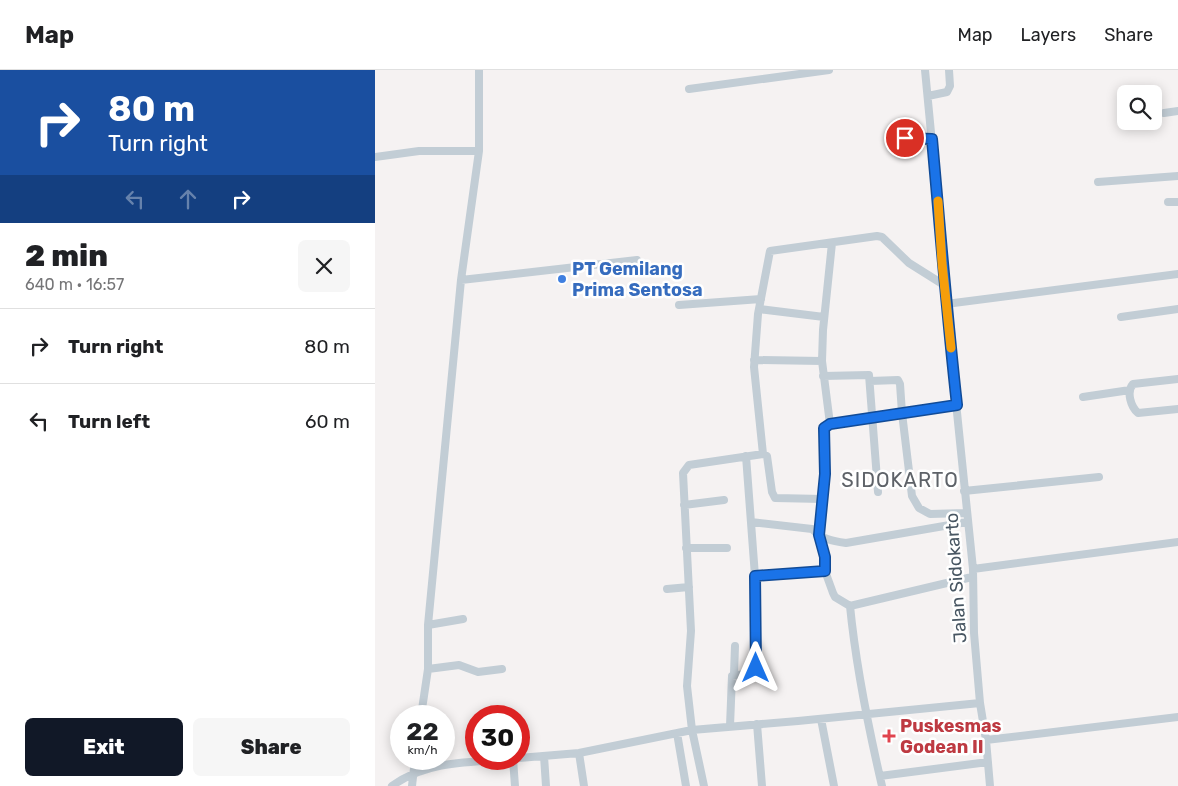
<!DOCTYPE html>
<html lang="en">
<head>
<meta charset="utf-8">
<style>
	:root { --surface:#fff; --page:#f6f6f6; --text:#202124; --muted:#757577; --line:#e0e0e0; --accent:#111827 }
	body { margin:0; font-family:Rubik,sans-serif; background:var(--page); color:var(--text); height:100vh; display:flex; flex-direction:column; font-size:19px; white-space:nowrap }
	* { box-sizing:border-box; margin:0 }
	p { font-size:16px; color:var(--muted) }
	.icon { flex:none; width:28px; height:28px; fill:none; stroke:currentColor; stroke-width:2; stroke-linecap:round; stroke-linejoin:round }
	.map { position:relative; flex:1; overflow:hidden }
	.panel { display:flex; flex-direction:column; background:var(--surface); width:375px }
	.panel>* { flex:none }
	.banner { background:#1a4fa0; color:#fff; overflow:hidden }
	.fabs { position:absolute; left:742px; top:15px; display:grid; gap:10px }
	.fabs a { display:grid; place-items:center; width:45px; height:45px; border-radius:8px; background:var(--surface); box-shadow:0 2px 12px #0003; font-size:25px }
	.speed { position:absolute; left:15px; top:635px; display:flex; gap:10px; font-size:25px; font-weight:700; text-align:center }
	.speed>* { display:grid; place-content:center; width:65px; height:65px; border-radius:50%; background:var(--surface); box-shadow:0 2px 12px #0003; line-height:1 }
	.speed small { font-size:12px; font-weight:400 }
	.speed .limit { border:8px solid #d22; background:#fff; color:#111 }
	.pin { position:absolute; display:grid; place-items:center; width:42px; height:42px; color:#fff; margin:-21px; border:2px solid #fff; border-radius:50%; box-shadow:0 1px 5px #0007 }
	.me { position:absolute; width:55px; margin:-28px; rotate:0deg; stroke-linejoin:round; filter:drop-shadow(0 0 4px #0008) }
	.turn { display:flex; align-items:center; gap:18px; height:105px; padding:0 25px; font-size:22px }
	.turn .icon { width:65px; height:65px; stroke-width:2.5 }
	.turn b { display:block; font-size:35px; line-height:42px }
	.lanes { display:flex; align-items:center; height:48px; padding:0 25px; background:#0003; justify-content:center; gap:25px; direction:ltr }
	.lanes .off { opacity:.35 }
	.round { display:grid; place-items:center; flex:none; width:52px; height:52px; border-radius:8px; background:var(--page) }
	.head { display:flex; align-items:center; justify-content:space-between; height:85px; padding:0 25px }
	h1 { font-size:30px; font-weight:800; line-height:38px }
	.action { display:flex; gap:10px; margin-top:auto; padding:10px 25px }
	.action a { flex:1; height:58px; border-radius:8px; background:var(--accent); color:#fff; font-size:20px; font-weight:800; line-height:58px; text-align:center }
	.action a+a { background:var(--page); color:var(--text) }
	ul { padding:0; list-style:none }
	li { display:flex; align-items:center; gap:15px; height:75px; padding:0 25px; border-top:1px solid var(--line) }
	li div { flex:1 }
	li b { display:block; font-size:19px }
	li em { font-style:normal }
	header { display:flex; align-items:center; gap:30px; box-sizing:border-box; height:70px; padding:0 25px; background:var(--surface); border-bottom:1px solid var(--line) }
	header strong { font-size:24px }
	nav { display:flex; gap:28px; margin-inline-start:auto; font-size:18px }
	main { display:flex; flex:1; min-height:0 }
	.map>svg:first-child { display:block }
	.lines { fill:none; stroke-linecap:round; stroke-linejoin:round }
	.minor { stroke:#c2cdd5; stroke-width:8 }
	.route-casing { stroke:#114b97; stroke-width:12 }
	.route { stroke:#1a73e8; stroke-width:9 }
	.slow { stroke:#f59e0b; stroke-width:9 }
	.shop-dot { fill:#3f7fe0; stroke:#fff; stroke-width:2 }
	.health-dot { fill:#e0444e; stroke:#fff; stroke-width:2 }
	.labels { text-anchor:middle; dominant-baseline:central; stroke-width:5; stroke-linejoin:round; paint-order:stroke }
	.shop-label { font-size:18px; font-weight:bold; fill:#366cbe; stroke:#fff; text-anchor:start }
	.street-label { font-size:18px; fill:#485662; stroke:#fff }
	.health-label { font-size:18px; font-weight:bold; fill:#be3a42; stroke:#fff; text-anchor:start }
	.quarter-label { font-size:20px; letter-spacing:1px; fill:#5e6268; stroke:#fff }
</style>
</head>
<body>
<header>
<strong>Map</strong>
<nav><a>Map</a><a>Layers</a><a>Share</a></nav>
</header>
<main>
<section class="panel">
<div class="banner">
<div class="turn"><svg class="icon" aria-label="right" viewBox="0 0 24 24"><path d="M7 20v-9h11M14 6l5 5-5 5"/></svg><div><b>80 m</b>Turn right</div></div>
<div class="lanes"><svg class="icon off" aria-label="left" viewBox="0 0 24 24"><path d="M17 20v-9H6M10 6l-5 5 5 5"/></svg><svg class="icon off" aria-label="ahead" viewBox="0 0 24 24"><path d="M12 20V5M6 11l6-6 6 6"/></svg><svg class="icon" aria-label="right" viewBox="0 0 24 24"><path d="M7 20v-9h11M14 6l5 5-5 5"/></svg></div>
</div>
<div class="head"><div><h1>2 min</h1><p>640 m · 16:57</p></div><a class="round"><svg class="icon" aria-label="close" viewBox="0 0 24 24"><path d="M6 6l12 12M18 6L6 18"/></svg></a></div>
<ul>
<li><svg class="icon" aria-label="right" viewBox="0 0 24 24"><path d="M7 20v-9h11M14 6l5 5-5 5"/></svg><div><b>Turn right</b></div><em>80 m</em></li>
<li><svg class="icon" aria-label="left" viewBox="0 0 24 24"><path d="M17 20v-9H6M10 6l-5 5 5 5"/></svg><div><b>Turn left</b></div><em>60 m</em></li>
</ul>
<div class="action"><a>Exit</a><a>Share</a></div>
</section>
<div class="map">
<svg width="803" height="716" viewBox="0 0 803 716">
	<rect width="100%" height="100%" fill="#f5f2f2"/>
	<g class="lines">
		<path class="minor" d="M104,0v81l-18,129 176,-20
			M550,0l16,167 3,48 29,284 1,64 6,70 6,37 4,46
			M314,19l140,-19
			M553,26l19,-4 3,-6 -1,-16
			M789,43l14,-2
			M530,68l27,1
			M0,87l44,-6h60
			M723,112l80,-6
			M793,132h10
			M571,234l232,-30
			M304,235l82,-6
			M384,239l65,8
			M746,247l57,-8
			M379,290l68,1 8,63
			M447,291l1,-31 9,-87
			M448,306l46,-1 9,117
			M803,309l-45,5c-7,8 -2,23 5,29l40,-4
			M495,311l28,-1 2,4 2,29 10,83 7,12 11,6 36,-1
			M708,327l47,-7
			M388,384l-9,-87 4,-53 12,-63 107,-15 5,1 27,26 35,22
			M589,421l135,-14
			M309,435l40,-5
			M376,452l61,7c10,10 20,12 34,14l121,-21
			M311,478h41
			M598,499l205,-27
			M380,506l70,-5
			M292,519l22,-2
			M475,536l122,-29
			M53,555l35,-6
			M53,599l31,-4 19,7 24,-3
			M359,604l1,-28
			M46,646l7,-47v-44l33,-345
			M446,649l13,67
			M382,654l5,62
			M355,656l2,-50 19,-3 5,-4 -1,-93 -9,-120
			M302,663l9,53
			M611,670l192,-23
			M204,683l5,33
			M169,686l2,30
			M144,688l60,-5 113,-23 106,-9 182,-18
			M138,689l2,27
			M505,706l108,-14
			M17,716c35,-26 81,-24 123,-27
			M37,716l3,-27
			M329,716l-12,-56 -5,-44 4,-55 -8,-158 6,-8 74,-11 4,2 5,36 3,6 48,1
			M507,716c-14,-60 -26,-119 -32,-180l-15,-9 -2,-4 -8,-22v-14l-6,-22 6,-61 -2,-44 3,-5 4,-1 127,-19"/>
	</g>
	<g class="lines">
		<g class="route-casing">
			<path id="route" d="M381,598l-1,-92 70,-5v-14l-6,-22 6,-61 -1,-46 6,-4 127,-19c-10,-89 -17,-177 -25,-266l-27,-1"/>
		</g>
		<use href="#route" class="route"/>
		<path class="slow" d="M563,131l4,62 9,85"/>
	</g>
	<circle class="shop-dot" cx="187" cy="209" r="5"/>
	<path class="health-dot" d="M511.5 658.5h5v5h5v5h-5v5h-5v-5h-5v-5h5z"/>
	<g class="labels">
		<g class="shop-label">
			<text x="197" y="199">PT Gemilang<tspan x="197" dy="21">Prima Sentosa</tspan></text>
		</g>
		<g class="street-label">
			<text transform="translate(581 508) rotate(-94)">Jalan Sidokarto</text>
		</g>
		<g class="health-label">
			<text x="525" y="656">Puskesmas<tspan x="525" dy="21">Godean II</tspan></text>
		</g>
		<g class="quarter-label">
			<text x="525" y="410">SIDOKARTO</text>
		</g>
	</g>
</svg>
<div class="fabs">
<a><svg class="icon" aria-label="search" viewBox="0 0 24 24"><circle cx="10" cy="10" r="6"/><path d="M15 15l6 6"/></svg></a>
</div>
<div class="speed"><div>22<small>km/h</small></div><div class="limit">30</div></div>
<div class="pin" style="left:530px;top:68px;background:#d93025"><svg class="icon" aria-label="arrive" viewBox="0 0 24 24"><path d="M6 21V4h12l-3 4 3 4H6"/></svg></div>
<svg class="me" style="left:381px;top:598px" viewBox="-20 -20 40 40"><path d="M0-17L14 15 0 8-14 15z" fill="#1a73e8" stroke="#fff" stroke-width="4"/></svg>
</div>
</main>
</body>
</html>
